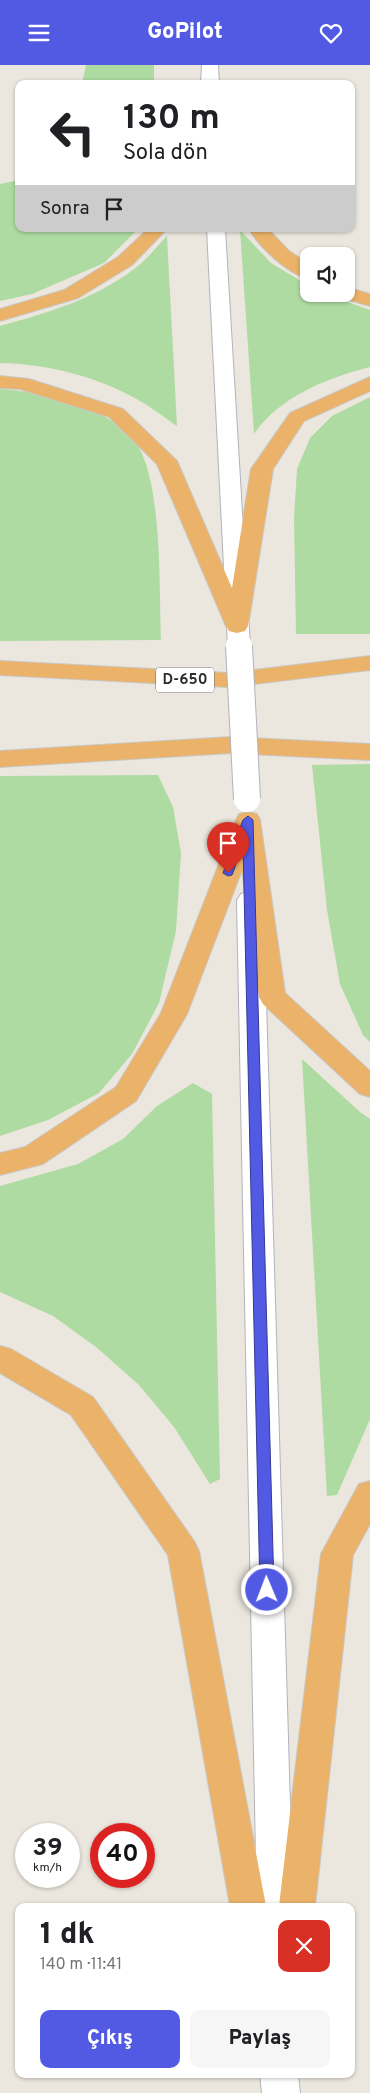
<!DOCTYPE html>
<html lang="tr">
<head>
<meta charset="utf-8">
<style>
	:root { --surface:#fff; --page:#f6f6f6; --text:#202124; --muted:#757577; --accent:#525ae4 }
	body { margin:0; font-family:Overpass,sans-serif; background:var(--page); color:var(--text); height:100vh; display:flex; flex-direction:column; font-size:19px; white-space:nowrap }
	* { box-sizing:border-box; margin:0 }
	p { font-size:16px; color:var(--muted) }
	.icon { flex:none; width:28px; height:28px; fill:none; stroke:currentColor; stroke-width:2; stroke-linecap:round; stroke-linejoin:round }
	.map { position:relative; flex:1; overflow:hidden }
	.side { position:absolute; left:15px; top:1838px; width:340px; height:175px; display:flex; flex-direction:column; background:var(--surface); border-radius:10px; box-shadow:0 1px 4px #0004 }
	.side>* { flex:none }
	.top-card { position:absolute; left:15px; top:15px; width:340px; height:152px; border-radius:10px; box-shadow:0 1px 4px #0004; background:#fff; color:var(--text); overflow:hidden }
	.fabs { position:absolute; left:300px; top:182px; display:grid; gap:10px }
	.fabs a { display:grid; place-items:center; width:55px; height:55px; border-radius:10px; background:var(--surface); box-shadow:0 1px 4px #0004; font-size:25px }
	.speed { position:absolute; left:15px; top:1758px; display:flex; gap:10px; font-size:25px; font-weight:700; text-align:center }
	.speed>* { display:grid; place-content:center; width:65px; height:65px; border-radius:50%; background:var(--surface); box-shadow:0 1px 4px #0004; line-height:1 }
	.speed small { font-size:12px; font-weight:400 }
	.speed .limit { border:8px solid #d22; background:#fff; color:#111 }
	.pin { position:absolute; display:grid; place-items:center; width:42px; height:42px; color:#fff; margin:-51px -21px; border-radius:50% 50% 50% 0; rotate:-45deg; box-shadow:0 0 5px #0007 }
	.pin .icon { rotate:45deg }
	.me { position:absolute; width:55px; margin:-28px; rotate:359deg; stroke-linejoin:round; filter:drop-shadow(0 0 4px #0008) }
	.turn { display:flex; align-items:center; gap:18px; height:105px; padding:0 25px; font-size:22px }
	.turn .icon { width:65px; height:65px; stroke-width:2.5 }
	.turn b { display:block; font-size:35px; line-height:42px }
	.then { display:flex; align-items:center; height:48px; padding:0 25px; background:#0003; gap:10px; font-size:19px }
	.round { display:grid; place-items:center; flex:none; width:52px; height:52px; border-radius:10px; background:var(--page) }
	.head { display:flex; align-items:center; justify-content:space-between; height:85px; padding:0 25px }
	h1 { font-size:30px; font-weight:800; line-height:38px }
	.cta { display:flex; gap:10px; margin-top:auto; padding:10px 25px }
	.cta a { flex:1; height:58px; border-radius:10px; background:var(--accent); color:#fff; font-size:20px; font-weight:800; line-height:58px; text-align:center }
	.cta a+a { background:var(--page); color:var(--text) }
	header { display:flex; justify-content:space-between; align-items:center; height:65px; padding:0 25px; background:var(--accent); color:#fff; font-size:22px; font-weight:800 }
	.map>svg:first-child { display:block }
	.green { fill:#aedba1 }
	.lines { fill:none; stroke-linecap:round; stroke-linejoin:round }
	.minor-casing { stroke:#b2b3bd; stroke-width:2 }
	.highway-casing { stroke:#c8c8c8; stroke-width:2 }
	.minor { fill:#fff; fill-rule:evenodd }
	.highway { fill:#ebb269; fill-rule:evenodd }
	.minor-bridge-casing { stroke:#b2b3bd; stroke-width:28; stroke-linecap:butt }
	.minor-bridge { stroke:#fff; stroke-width:26 }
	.route { fill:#525ae4; stroke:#353a94 }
	.labels { text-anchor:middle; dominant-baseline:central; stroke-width:4; stroke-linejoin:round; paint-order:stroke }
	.shield { fill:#fff; stroke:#6b6b6b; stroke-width:1 }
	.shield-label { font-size:15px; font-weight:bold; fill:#2b2b2b }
</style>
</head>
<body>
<header><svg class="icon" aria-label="menu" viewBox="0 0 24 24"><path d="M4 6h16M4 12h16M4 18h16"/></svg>GoPilot<svg class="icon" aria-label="heart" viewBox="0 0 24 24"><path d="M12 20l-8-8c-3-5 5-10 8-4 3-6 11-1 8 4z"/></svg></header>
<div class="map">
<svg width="370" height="2028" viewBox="0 0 370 2028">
	<rect width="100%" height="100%" fill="#ebe7de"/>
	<path class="green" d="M86,0h68v19h-72z
		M19,115v49h119l-34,34 -72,31 -32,7v-117z
		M240,165l31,33 38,23v8h16l45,16v57c-43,11 -91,30 -116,67z
		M167,171l10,190c-16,-11 -30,-22 -46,-30 -39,-21 -87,-32 -131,-33v-37c47,-13 95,-27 134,-57 13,-9 22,-22 33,-33z
		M0,324c46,4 104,15 135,53 28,35 24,152 26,198l-161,1z
		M370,332v237h-74l-2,-116 3,-49 13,-31 22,-22z
		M370,699v278l-7,-7 -23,-51 -13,-74 -15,-145z
		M158,710l15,32 8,46 -5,78 -17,72 -27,51 -33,39 -51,27 -48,16v-360z
		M302,994l58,53 10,7v300l-33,76 -10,1z
		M193,1018l19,11 8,385 -10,5 -36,-57 -35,-42 -43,-38 -43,-31 -53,-24v-106l78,-22 45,-25 34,-33z"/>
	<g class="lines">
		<g class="minor-casing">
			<path id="minor" d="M202,0h16l1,19h-18z
				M207,164h18l25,417 -3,5 -8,2 -8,-2 -3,-5z
				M250,826l9,3 4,6 30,1006h-36l-20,-1006 4,-6z
				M260,2009h38l2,19h-38z"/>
		</g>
		<g class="highway-casing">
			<path id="highway" d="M148,164h19l-35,36 -54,33 -78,23v-12l64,-19 54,-33z
				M249,164h19l21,22 20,13v15c-21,-5 -50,-32 -60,-50z
				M346,222l24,7v12l-31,-9 -2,-3h9z
				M0,311l29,3 94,30 54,52 55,127 19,-119 39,-56 80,-36v14l-66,30 -31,48 -25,157 -3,5 -8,2 -8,-2 -3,-5 -69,-162 -48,-47 -89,-28 -20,-1z
				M370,591v14l-142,17 -228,-12v-14l228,12z
				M231,672l139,7v16l-139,-7 -231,14v-16z
				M248,747l9,2 3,6 25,173 85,78v26l-10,-3 -97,-90 -4,-7 -17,-127 -55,144 -51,87 -93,63 -43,11v-22l25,-6 91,-60 45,-74 75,-193 3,-6z
				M0,1281l11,3 82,48 101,144 5,10 67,355h-36l-62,-351 -97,-140 -71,-42z
				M370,1416v43l-17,31 -38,351h-36l42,-352 38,-70z"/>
		</g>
		<use href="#minor" class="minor"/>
		<use href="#highway" class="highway"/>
		<g class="minor-bridge-casing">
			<path id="minor-bridge" d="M239,581l8,153"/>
		</g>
		<use href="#minor-bridge" class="minor-bridge"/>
	</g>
	<path class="route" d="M248,751l5,4 21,770 -2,4 -5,2 -5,-2 -2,-4 -17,-745 -11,30 -4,1 -5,-3 20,-53z"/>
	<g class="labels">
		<rect class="shield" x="156" y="602.5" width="58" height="25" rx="4"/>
		<g class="shield-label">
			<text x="185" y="615">D-650</text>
		</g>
	</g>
</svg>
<div class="fabs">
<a><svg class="icon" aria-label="sound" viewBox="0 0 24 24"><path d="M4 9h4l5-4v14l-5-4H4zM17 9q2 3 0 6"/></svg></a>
</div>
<div class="speed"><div>39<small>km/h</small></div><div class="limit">40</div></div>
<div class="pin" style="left:228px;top:808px;background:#d93025"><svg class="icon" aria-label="arrive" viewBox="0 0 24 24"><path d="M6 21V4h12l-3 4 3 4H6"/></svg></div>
<svg class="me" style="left:267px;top:1525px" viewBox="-20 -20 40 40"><circle r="17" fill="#525ae4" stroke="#fff" stroke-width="3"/><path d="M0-11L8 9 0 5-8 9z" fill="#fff"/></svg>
<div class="top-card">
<div class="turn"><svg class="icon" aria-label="left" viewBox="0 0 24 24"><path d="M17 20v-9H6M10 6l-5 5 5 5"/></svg><div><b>130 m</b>Sola dön</div></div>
<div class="then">Sonra<svg class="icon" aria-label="arrive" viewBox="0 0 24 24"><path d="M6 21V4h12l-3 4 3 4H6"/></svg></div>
</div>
<section class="side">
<div class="head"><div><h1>1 dk</h1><p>140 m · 11:41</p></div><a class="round" style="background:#d93025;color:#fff"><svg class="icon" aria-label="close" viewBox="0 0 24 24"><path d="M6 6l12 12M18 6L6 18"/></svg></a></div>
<div class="cta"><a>Çıkış</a><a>Paylaş</a></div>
</section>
</div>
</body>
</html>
